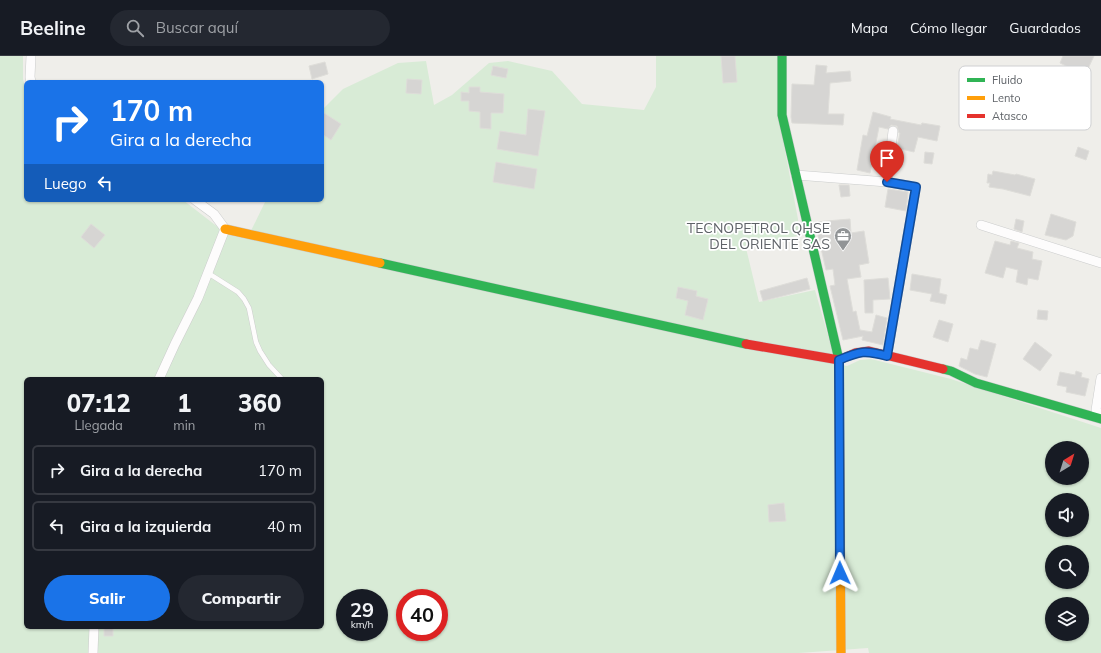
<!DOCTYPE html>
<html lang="es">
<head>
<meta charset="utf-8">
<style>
	:root { --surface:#171b24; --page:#242831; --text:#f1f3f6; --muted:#9ea1a6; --line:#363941; --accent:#1a73e8 }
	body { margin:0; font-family:Mulish,sans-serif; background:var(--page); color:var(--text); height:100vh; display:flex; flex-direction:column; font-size:15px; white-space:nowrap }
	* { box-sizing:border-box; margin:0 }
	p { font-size:13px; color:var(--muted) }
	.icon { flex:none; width:22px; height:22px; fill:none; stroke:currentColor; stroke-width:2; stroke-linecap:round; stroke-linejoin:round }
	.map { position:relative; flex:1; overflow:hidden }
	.drawer { position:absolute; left:24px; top:321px; width:300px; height:252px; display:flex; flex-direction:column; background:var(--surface); border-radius:6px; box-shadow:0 1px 3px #0004 }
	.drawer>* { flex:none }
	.hud { position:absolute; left:24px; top:24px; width:300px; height:122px; border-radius:6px; box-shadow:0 1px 3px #0004; background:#1a73e8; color:#fff; overflow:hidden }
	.needle { width:26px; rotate:38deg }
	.fabs { position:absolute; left:1045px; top:385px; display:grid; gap:8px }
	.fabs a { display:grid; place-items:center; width:44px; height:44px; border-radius:50%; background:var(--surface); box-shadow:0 1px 3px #0004; font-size:20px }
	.speed { position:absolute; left:336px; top:533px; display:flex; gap:8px; font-size:20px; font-weight:700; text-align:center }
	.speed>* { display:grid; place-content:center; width:52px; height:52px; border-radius:50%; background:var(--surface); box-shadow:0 1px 3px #0004; line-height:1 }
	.speed small { font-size:10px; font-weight:400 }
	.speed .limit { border:6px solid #d22; background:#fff; color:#111 }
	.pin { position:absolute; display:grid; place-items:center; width:34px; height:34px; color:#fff; margin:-41px -17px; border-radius:50% 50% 50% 0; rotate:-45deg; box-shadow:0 0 4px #0007 }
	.pin .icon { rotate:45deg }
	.me { position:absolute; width:44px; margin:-22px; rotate:359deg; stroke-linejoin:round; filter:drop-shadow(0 0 3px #0008) }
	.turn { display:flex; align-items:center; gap:14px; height:84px; padding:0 20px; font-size:18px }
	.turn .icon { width:52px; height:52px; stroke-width:2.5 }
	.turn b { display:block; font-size:28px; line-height:34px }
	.then { display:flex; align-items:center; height:38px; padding:0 20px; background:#0003; gap:8px; font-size:15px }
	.eta { display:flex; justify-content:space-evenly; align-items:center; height:68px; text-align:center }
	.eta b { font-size:24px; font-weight:800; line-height:28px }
	.primary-button { display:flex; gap:8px; margin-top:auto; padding:8px 20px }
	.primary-button a { flex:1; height:46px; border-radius:24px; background:var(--accent); color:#fff; font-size:16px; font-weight:800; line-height:46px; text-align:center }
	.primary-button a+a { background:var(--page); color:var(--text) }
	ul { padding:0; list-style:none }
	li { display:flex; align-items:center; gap:12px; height:50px; margin:0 8px 6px; padding:0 12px; border:2px solid var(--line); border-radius:6px }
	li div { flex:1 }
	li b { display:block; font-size:15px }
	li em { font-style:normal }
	header { display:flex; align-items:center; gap:24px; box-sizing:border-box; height:56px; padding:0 20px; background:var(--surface); border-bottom:1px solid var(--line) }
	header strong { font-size:19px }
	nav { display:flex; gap:22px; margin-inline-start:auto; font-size:14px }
	.search { width:280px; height:36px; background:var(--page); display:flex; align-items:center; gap:10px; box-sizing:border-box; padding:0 14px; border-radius:22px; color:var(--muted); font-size:15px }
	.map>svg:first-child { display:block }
	.green { fill:#d8ebd6; fill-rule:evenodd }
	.building { fill:#d6d5d3; stroke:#deddd9 }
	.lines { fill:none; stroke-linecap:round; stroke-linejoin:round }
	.lane-casing { stroke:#cbcccc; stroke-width:5.5 }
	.street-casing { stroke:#cbcccc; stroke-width:10 }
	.fast-casing { stroke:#cacacb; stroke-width:10 }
	.slow-casing { stroke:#cacacb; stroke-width:10 }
	.jam-casing { stroke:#cacacb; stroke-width:10 }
	.lane { stroke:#fdfcfc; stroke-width:4.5 }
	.street { stroke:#fdfcfc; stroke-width:9 }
	.fast { stroke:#30b455; stroke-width:9 }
	.slow { stroke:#ff9f0a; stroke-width:9 }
	.jam { stroke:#e5322d; stroke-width:9 }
	.route-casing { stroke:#114b97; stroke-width:10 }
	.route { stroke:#1a73e8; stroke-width:7 }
	.labels { text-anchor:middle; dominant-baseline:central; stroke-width:3.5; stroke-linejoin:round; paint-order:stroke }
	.poi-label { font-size:14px; fill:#5f6368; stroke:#fff; text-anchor:end }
	.key { fill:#fff; stroke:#cfd0d2; stroke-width:1 }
	.key-label { font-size:11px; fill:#5f6368 }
</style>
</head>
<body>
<header>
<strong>Beeline</strong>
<div class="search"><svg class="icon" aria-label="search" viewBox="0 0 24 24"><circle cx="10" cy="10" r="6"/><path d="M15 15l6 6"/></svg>Buscar aquí</div>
<nav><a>Mapa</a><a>Cómo llegar</a><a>Guardados</a></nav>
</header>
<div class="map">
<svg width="1101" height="597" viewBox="0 0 1101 597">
	<rect width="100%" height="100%" fill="#efeeea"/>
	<path class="green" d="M0,0h23v23l3,12v109h157l45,35 19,4 19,-39h56v-90l21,-21 55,-26 28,-2 8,44 18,-10 37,-32 19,-2 44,10 30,33 62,6 12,-23v-31h121l1,58 23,121 -55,13 13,54 56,-12 21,74 11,2 13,-6 11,-1 80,20 150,49v225h-232l-1,-5 -69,5h-799zM26,323h296v248h-296zM1052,392h30v30h-30zM1052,444h30v30h-30zM1052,496h30v30h-30zM345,542h34v34h-34zM405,542h34v34h-34zM1052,548h30v30h-30z"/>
	<path class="building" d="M721,0h14l2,26 -14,1z
		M1063,0h31l-9,19 -25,-12z
		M325,6l3,12 -16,5 -3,-13z
		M816,9l11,1 -1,7 24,-2 1,10 -21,2 -2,31h16l-1,11 -51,-2 -1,-6 1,-33 22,1z
		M493,10l15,3 -2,9 -15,-3z
		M407,23l15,1 -1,14 -15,-1z
		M469,31h11v5l24,2 -1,19h-12v16l-11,-1v-16l-11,-1v-10h-8v-9l8,1z
		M528,53l17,2 -7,45 -41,-7 3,-18 26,4z
		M873,56l18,5 -1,2 31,6 1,-2 18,3 -3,15 -19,-4 -4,15 -17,-4 3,-15h-1l-2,-7 -6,-1 -3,4 -9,-2 -9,46 -13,-3 6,-35 4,1z
		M324,57l17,11 -10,16 -9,-6v-17z
		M1078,91l11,4 -3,9 -11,-4z
		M925,96l9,1 -2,11 -8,-1z
		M496,106l41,7 -3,20 -41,-7z
		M993,115l22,4 1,-1 19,5 -5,17 -27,-7 -14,-2 1,-4h-3l1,-9 4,1z
		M839,129h10l1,11 -9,1z
		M888,133l20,3 -2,19 -21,-4z
		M1051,158l25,8 -3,14 -7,4 -21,-5z
		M850,163l1,14 13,-2 5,32 -10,2 2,12 -14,2 6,33 3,-1 4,19 12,2 4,-17 11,3 -4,27 -21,-5 1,-4 -20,4 -13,-54 5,-1 -2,-16 -7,1 -11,-48z
		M1016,163l8,2 -2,11 -8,-3z
		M91,168l14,11 -11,13 -13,-11z
		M995,185l15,4 1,-4 8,2 -2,5 16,4 -1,7 10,2 -4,19 -10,-2 -1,7 -11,-3 2,-12 -12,-3 -3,11 -18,-5z
		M912,218l29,5 -2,14 8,2 -2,9 -15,-3 2,-7 -22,-4z
		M807,222l3,11 -47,12 -3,-10z
		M888,222l2,21 -17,1v13h-8l-1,-33z
		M678,231l19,4 -1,5 12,3 -5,21 -18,-5 3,-14 -12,-3z
		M1038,254l10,1 -1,9 -10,-1z
		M939,264l14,4 -5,18 -15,-5z
		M981,284l15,4 -9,33 -12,-3 -16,-8 2,-8 6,2 3,-12 8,2z
		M1035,286l17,13 -12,16 -17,-12z
		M1076,315l6,2 -1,4 8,2 -4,17 -19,-4 1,-5 -10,-2 3,-13 15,3z
		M784,447l2,18 -17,1 -1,-17z
		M104,571h9v9h-9z"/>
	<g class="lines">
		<g class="lane-casing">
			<path id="lane" d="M208,217l30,19 6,7 5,9 7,34 4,9 9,14 13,14"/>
		</g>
		<g class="street-casing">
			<path id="street" d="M31,26l-1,-5 1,-21
				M796,119l91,7 29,5 -29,169
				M887,126l6,-51
				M981,169l120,38
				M1101,322l-5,32 5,6
				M159,323l16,-35 23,-46 27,-69 -11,-15 -19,-14
				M93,597l1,-26"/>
		</g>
		<g class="fast-casing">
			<path id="fast" d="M782,0v59l57,245v6
				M380,207l366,81
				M943,313l8,2 25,12 125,36"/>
		</g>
		<g class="slow-casing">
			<path id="slow" d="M225,173l155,34
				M839,310l2,287"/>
		</g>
		<g class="jam-casing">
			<path id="jam" d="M746,288l93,16 16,-7 14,-2 74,18"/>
		</g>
		<use href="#lane" class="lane"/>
		<use href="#street" class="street"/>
		<use href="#fast" class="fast"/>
		<use href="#slow" class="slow"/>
		<use href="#jam" class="jam"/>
	</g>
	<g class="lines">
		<g class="route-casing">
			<path id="route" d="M840,517l-1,-213c21,-9 26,-10 48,-4l29,-169 -29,-5"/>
		</g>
		<use href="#route" class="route"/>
	</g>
	<defs>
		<g id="office-pin" transform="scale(0.9)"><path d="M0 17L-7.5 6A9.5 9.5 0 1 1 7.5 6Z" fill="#919496" stroke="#fff"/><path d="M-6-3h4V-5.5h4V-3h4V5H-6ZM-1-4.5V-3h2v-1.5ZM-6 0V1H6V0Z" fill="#fff"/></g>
	</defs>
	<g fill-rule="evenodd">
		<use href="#office-pin" x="843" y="180"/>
	</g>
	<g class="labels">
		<g class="poi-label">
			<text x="830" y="172">TECNOPETROL QHSE<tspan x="830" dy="16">DEL ORIENTE SAS</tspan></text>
		</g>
	</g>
	<rect x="959" y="10" width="132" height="64" rx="6" class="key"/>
	<rect x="967" y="22" width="18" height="4" fill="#30b455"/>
	<rect x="967" y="40" width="18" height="4" fill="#ff9f0a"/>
	<rect x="967" y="58" width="18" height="4" fill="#e5322d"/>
	<g class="key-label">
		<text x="992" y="28">Fluido</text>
		<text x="992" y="46">Lento</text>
		<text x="992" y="64">Atasco</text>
	</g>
</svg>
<div class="fabs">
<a><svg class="needle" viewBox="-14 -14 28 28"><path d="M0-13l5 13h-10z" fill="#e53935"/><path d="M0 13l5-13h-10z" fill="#9ea1a6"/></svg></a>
<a><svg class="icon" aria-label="sound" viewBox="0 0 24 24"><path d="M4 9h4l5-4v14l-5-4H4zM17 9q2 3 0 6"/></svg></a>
<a><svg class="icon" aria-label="search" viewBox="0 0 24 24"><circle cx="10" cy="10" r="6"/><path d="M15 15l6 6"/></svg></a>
<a><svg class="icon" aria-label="layers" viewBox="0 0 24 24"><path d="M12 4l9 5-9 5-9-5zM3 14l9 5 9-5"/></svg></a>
</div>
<div class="speed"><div>29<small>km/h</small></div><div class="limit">40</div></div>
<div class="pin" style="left:887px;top:126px;background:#d93025"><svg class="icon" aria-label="arrive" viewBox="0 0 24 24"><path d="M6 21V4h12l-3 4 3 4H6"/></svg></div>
<svg class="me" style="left:840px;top:517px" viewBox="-20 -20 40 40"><path d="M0-17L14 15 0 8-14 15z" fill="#1a73e8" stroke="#fff" stroke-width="4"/></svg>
<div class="hud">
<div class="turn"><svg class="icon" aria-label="right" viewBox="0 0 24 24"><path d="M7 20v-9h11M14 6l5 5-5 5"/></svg><div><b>170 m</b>Gira a la derecha</div></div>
<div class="then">Luego<svg class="icon" aria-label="left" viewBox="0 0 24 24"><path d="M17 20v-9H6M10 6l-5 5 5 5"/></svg></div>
</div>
<section class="drawer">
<div class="eta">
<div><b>07:12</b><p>Llegada</p></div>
<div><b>1</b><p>min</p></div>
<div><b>360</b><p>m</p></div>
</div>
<ul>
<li><svg class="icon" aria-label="right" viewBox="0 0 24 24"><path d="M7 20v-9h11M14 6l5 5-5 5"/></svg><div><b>Gira a la derecha</b></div><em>170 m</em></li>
<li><svg class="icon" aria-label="left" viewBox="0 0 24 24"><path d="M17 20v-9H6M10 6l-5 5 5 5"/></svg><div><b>Gira a la izquierda</b></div><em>40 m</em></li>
</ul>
<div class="primary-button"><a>Salir</a><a>Compartir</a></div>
</section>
</div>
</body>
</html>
